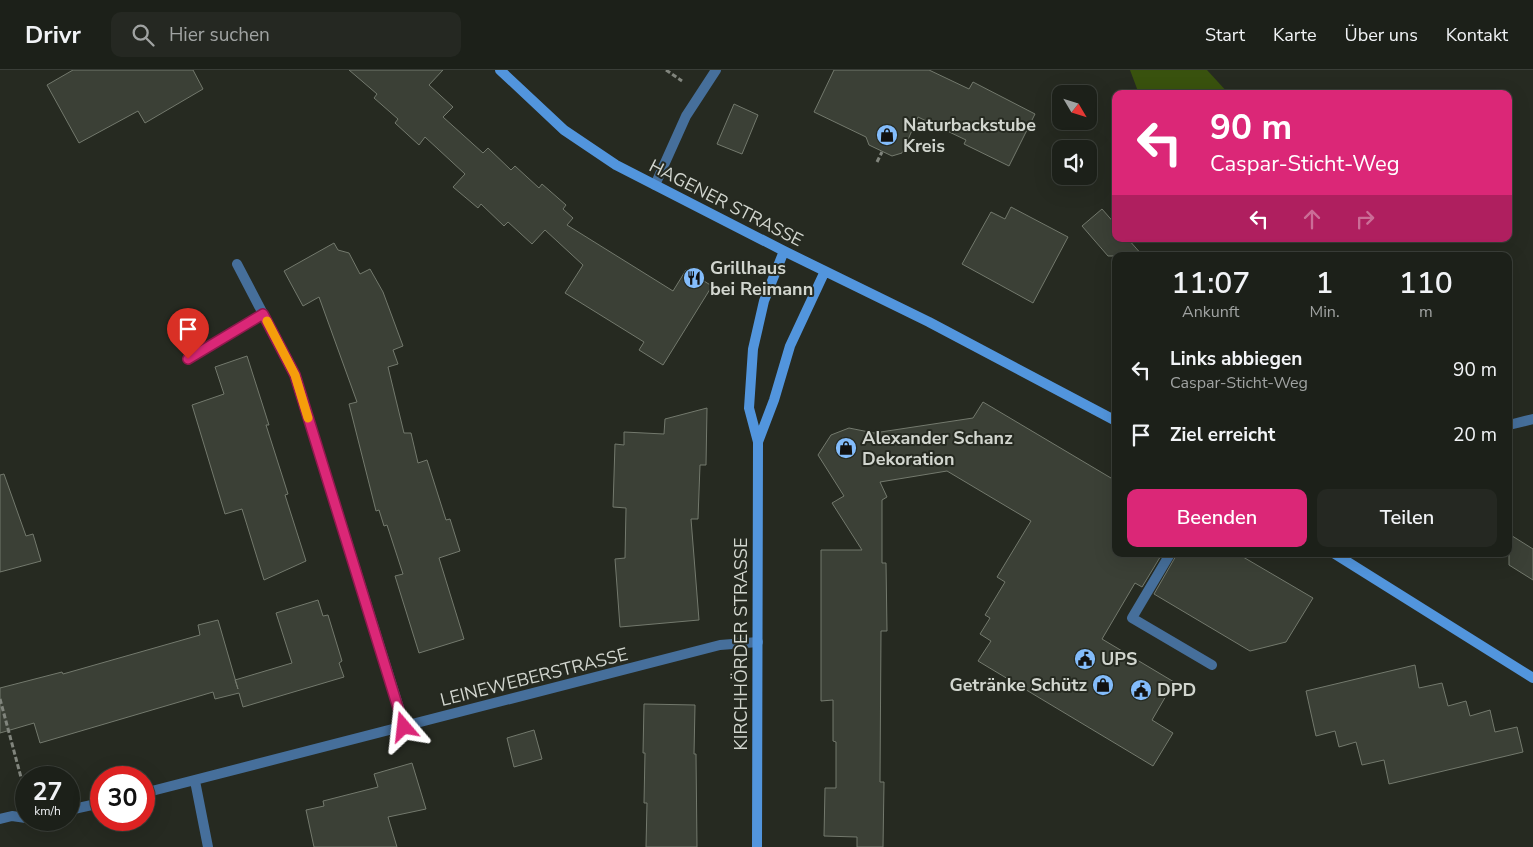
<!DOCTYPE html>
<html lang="de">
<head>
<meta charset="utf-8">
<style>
	:root { --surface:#1c2019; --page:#252822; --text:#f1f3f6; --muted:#a0a3a2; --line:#3a3e38; --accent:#db2777 }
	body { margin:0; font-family:"Nunito Sans",sans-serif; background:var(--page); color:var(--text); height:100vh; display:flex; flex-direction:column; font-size:19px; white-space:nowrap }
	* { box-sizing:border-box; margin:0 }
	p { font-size:16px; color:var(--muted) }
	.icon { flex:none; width:28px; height:28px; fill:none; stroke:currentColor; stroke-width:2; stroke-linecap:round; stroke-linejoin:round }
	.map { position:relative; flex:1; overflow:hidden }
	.panel { position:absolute; left:1112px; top:182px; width:400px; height:305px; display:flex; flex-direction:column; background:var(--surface); border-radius:10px; box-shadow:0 5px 20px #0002,0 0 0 1px var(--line) }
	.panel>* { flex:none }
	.hud { position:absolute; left:1112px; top:20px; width:400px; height:152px; border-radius:10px; box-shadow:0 5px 20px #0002,0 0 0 1px var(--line); background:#db2777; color:#fff; overflow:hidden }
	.needle { width:32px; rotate:128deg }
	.tools { position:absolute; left:1052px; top:15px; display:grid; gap:10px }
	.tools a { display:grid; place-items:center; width:45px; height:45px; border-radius:10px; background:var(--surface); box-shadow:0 5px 20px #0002,0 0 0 1px var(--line); font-size:25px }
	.speed { position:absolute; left:15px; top:696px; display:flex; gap:10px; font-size:25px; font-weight:700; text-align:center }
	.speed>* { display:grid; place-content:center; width:65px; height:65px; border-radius:50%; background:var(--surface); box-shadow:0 5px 20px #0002,0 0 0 1px var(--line); line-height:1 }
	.speed small { font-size:12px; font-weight:400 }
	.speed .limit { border:8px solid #d22; background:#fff; color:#111 }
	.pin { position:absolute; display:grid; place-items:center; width:42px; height:42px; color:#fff; margin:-51px -21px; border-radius:50% 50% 50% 0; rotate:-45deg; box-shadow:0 0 5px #0007 }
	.pin .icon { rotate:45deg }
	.me { position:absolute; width:55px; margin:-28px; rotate:343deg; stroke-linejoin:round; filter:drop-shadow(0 0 4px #0008) }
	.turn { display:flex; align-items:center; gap:18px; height:105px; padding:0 15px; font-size:22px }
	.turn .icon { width:65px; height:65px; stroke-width:2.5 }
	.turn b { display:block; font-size:35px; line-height:42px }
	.lanes { display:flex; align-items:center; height:48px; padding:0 15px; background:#0003; justify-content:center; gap:25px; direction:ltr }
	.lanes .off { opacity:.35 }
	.eta { display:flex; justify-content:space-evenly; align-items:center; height:85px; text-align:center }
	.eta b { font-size:30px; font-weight:600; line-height:35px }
	.action { display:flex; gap:10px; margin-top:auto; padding:10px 15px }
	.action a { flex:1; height:58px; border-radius:10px; background:var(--accent); color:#fff; font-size:20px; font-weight:600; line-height:58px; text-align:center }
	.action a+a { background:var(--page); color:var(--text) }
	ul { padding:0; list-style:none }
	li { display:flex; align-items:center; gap:15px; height:65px; padding:0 15px }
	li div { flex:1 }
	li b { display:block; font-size:19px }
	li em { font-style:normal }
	header { display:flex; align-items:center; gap:30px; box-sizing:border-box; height:70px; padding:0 25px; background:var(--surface); border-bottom:1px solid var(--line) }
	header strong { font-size:24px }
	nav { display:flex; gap:28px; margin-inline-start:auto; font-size:18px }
	.search { width:350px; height:45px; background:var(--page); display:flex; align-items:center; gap:12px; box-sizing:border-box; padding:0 18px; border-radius:10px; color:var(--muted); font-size:19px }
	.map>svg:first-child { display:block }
	.green { fill:#39520e }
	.building { fill:#3b4036; stroke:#73796d }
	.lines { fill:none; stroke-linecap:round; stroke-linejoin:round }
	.path { stroke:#81857d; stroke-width:3; stroke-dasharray:5 2.5; stroke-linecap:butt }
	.service { stroke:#466f9b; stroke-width:10 }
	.minor { stroke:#466f9b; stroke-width:10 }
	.secondary { stroke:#5295dd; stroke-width:10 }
	.route-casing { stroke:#8e194d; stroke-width:12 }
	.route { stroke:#db2777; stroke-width:9 }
	.slow { stroke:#f59e0b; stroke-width:9 }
	.labels { text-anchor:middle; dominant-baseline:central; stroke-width:4; stroke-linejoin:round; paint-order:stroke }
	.poi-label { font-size:18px; font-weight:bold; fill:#d2d6cf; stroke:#262a21; text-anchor:start }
	.street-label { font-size:18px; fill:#d2d6cf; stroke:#262a21 }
</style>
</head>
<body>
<header>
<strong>Drivr</strong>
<div class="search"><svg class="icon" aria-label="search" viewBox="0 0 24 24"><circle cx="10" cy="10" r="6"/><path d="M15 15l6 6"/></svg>Hier suchen</div>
<nav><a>Start</a><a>Karte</a><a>Über uns</a><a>Kontakt</a></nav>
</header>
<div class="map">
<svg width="1533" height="777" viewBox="0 0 1533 777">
	<rect width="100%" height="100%" fill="#262a21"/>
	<path class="green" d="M1130,0h77l22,24h-90z"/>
	<path class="building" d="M73,0h120l10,19 -58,34 -7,-12 -59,32 -32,-58z
		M349,0h94l-14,15 24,22 -10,10 40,36 5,-5 23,22 4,-4 24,22 3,-4 24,21 -3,4 10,9 -6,7 106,66 13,-21 26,16 -49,79 -24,-15 5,-8 -79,-49 18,-28 -38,-35 -13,14 -24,-22 -4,4 -23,-22 -3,4 -25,-21 12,-13 -40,-37 -6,8 -24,-22 3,-4 -24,-21 3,-4z
		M834,0h95l40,19 4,-7 62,32 -26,52 -45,-22 2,-4 -48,-23 -16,36 -10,3 -23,-11 -3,-8 -52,-25z
		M734,34l24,11 -16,39 -25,-10z
		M1011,137l57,30 -35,66 -71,-39 29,-52 14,7z
		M1102,139l14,16v14h12l15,17h-35l-26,-30z
		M334,173l4,7 11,3 11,21 10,-5 13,23 20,54 -10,4 5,14 -10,3 16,66h7l7,30 9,-3 19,60 4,-1 10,32 -21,7 25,81 -45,14 -24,-77 8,-2 -16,-49 -3,1 -5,-16 -3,1 -27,-107 8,-2 -38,-105 -16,9 -19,-35z
		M247,286l22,69h-3l22,69 -3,1 21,66 -42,19 -22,-71 -17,5 -33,-109 32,-11 -9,-27z
		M983,332l133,79v73h46l-20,33 -7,-4 -33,56 72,43 -22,38 21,13 -20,33 -175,-105 13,-20 -11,-7 10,-16 -5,-3 20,-33 -8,-5 34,-56 -84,-50 -67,11 7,15 -5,3v63h4l1,68h-6l-1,151h4l-1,65h-26v-10l-33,-1 1,-48h11v-46l-3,-1v-41l-12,1v-151h41l-30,-47 12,-7 -26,-41 13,-20 18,-7 25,5 99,-15z
		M707,338l-1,57h-6l-2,54h-7l8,101 -79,7 -5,-68 10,-1 1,-50 -13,-1 2,-63 9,1v-13l40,2 1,-15z
		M4,404l22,62 7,-2 8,27 -41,11v-97z
		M1509,464l24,15v31l-24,-15z
		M1177,484h61l75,44 -27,44 -36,9 -96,-57z
		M318,530l5,16 5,-1 14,46 -3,2 5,14 -101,30 -4,-14 -24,6 -2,-7 -173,51 -6,-20 -34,10v-45l62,-16 1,2 137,-39 -2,-10 20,-5 20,69 -3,-9 57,-17 -16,-50z
		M1415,595l4,23 23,-5 6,23 18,-5 4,15 20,-6 5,22 22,-5 6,25 -134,32 -5,-24 -22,5 -6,-23 -17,5 -4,-16 -19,5 -10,-45z
		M644,634l51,1 -1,49h2l1,93h-51l1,-44h-3l1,-50h-2z
		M534,660l8,29 -28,8 -7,-29z
		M412,693l14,46 -38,8 9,30h-83l-8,-37 18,-4 -1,-5 55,-14 -4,-13z"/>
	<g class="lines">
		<path class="path" d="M666,0l16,11
			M877,92l5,-10
			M0,629l26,97"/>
		<path class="service" d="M655,115l31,-69 30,-46
			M1170,484l-38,64 80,47"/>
		<path class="minor" d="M237,194l58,111 110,352
			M188,289l75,-45
			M1509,355l24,-6
			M195,711l13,66
			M144,723l576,-148 38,-3
			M69,740l32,-7
			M0,749l12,-3 14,2"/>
		<path class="secondary" d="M500,0l64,60 52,35 168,86 145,71 187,99
			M758,372l16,-42 16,-54 35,-75
			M1335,484l198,124
			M757,777l1,-405 -9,-34 4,-59 11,-48 20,-50"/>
	</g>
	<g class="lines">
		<g class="route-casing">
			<path id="route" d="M188,289l75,-45 32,61 109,352"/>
		</g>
		<use href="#route" class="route"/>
		<path class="slow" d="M267,251l28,54 13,43"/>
	</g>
	<defs>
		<g id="shop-disc" transform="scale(1.125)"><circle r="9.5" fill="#83bcfb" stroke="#262a21"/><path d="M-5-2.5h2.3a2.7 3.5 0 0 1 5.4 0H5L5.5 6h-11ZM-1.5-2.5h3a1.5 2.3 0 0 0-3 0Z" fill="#111"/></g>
		<g id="restaurant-disc" transform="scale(1.125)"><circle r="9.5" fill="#83bcfb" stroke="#262a21"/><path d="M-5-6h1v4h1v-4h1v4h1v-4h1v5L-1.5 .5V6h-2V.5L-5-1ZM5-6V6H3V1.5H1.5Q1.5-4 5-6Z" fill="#111"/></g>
		<g id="civic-disc" transform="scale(1.125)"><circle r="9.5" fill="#83bcfb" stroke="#262a21"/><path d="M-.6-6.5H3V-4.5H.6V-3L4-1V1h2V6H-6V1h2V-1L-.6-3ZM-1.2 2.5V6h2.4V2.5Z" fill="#111"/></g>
	</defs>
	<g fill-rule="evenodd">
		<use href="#shop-disc" x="887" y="65"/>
		<use href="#restaurant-disc" x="694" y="208"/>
		<use href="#shop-disc" x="846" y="378"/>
		<use href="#civic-disc" x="1085" y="589"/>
		<use href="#shop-disc" x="1103" y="615"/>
		<use href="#civic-disc" x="1141" y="620"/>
	</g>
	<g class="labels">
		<g class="poi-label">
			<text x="903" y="55">Naturbackstube<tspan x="903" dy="21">Kreis</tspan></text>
			<text x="710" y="198">Grillhaus<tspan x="710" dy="21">bei Reimann</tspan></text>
			<text x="862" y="368">Alexander Schanz<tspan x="862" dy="21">Dekoration</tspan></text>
			<text x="1101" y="589">UPS</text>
			<text x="1087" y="615" text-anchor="end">Getränke Schütz</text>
			<text x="1157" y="620">DPD</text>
		</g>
		<g class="street-label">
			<text transform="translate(726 133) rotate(27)">HAGENER STRASSE</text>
			<text transform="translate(741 574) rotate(-90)">KIRCHHÖRDER STRASSE</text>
			<text transform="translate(534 607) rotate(-14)">LEINEWEBERSTRASSE</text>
		</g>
	</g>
</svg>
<div class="tools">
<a><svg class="needle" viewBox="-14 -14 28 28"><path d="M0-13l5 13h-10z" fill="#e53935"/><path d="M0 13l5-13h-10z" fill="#a0a3a2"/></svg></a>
<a><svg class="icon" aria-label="sound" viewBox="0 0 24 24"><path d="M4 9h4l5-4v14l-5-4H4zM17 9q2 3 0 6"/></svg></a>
</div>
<div class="speed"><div>27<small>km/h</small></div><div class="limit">30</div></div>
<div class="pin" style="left:188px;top:289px;background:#d93025"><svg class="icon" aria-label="arrive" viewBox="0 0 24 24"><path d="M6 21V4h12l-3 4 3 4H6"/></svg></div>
<svg class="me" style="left:404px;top:657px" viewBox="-20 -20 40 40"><path d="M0-17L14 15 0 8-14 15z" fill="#db2777" stroke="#fff" stroke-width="4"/></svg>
<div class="hud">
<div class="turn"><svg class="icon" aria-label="left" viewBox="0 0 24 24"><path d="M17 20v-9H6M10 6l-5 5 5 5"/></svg><div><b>90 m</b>Caspar-Sticht-Weg</div></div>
<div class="lanes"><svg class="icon" aria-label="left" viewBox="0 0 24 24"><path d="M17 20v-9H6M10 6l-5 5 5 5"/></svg><svg class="icon off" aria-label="ahead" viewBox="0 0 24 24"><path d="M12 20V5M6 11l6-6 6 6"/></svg><svg class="icon off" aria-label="right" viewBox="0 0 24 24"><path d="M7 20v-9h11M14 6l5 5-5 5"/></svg></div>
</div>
<section class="panel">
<div class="eta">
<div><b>11:07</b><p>Ankunft</p></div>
<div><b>1</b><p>Min.</p></div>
<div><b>110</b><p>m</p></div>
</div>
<ul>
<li><svg class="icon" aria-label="left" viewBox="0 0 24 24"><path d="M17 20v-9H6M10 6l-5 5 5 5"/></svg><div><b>Links abbiegen</b><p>Caspar-Sticht-Weg</p></div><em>90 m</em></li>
<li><svg class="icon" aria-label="arrive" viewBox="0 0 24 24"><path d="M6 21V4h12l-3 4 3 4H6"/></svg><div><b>Ziel erreicht</b></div><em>20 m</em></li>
</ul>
<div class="action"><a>Beenden</a><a>Teilen</a></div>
</section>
</div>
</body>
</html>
